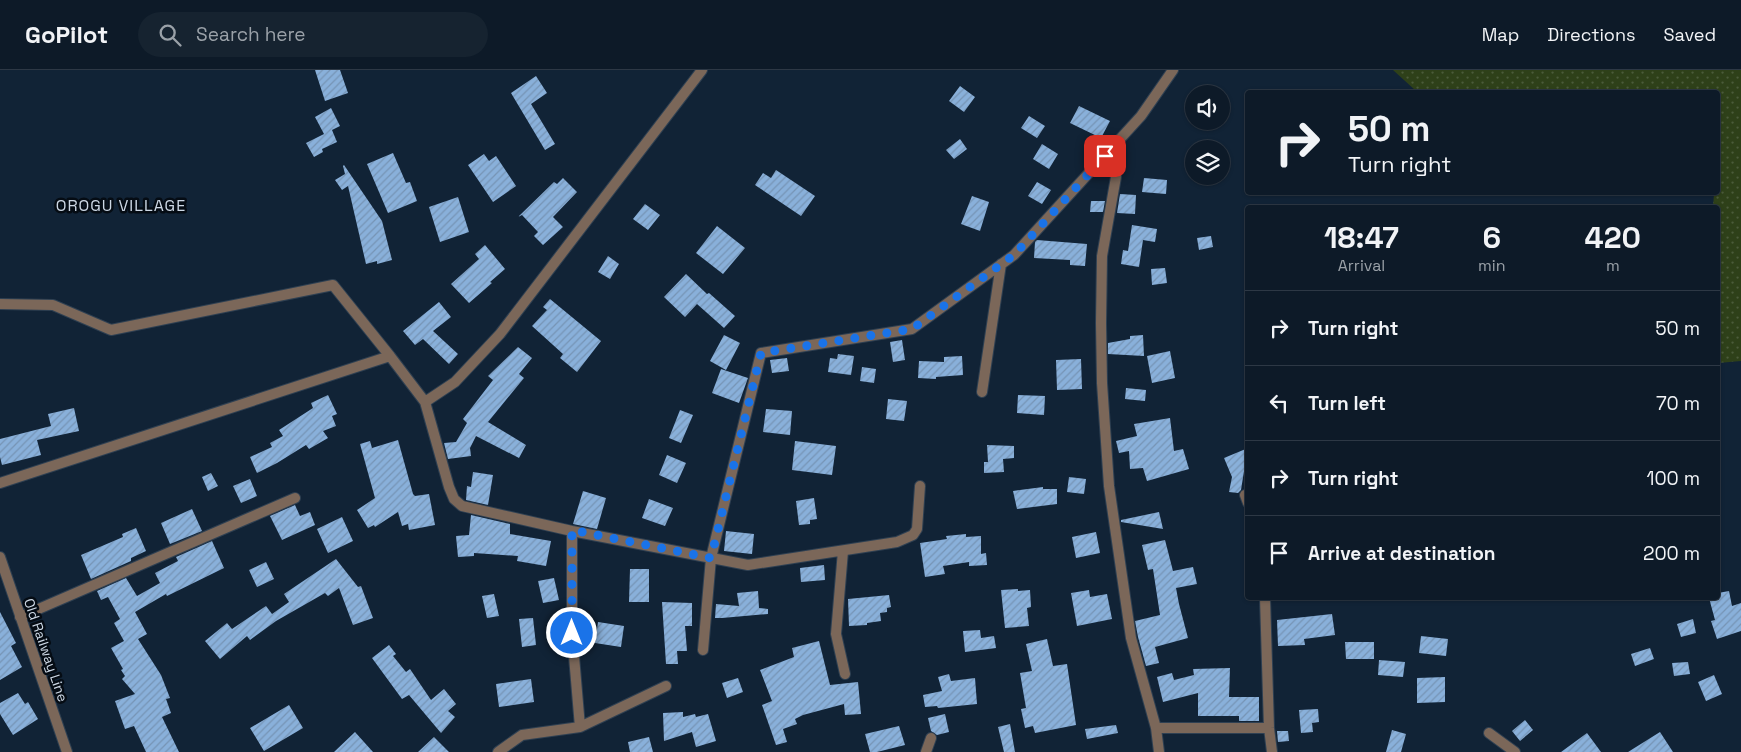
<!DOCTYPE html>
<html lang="en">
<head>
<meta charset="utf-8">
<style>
	:root { --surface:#0d1a28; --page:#162330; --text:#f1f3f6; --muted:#9aa1a8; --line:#2d3845 }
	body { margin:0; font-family:"Space Grotesk",sans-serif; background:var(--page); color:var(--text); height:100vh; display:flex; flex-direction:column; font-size:19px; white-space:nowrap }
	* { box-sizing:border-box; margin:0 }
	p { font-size:16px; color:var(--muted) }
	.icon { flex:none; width:28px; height:28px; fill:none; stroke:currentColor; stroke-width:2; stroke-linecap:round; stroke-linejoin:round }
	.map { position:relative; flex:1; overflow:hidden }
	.details { position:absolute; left:1245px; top:135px; width:475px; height:395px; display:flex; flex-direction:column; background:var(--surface); border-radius:5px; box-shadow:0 1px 4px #0004,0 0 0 1px var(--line) }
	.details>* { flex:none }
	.hud { position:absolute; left:1245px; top:20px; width:475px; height:105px; border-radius:5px; box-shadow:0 1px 4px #0004,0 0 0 1px var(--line); background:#0d1a28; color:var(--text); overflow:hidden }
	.tools { position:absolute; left:1185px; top:15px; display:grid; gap:10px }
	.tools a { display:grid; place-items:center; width:45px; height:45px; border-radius:50%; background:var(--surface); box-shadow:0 1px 4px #0004,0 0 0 1px var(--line); font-size:25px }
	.pin { position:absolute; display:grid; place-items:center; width:42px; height:42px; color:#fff; margin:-21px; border-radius:10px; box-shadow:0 2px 8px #0006 }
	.me { position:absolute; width:55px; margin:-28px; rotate:0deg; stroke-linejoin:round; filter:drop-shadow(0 0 4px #0008) }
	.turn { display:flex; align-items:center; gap:18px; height:105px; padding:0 20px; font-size:22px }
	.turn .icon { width:65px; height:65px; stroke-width:2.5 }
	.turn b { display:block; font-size:35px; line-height:42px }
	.eta { display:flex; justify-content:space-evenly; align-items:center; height:85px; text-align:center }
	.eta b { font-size:30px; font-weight:700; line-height:35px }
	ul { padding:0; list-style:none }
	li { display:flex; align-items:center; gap:15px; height:75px; padding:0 20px; border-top:1px solid var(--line) }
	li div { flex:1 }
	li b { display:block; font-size:19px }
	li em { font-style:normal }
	header { display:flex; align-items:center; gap:30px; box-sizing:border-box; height:70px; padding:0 25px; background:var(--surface); border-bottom:1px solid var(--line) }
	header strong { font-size:24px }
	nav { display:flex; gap:28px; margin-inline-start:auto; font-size:18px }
	.search { width:350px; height:45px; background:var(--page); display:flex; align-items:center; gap:12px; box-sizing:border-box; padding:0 18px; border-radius:28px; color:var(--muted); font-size:19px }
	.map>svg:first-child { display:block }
	.grass { fill:url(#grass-dots) }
	.building { fill:url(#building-hatch) }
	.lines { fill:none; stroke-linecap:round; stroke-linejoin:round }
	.minor-casing { stroke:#2f4052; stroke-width:12 }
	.minor { stroke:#7b6759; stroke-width:10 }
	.route { stroke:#1a73e8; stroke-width:9; stroke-dasharray:0 16.2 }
	.labels { text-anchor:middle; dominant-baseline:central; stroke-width:5; stroke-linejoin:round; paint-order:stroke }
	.street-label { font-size:14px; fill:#cdd8e5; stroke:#050c14 }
	.quarter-label { font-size:16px; letter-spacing:1px; fill:#cdd8e5; stroke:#050c14 }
</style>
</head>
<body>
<header>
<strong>GoPilot</strong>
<div class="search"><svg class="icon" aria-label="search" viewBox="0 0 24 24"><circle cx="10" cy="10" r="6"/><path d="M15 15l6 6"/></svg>Search here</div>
<nav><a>Map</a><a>Directions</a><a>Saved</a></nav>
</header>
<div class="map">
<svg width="1741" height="682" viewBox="0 0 1741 682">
	<defs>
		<pattern id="grass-dots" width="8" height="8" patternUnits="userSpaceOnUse" patternTransform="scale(1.25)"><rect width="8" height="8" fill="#2e4019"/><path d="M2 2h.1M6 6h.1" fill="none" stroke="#4b5b3a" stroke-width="1.8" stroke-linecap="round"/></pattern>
		<pattern id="building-hatch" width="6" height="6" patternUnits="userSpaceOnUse" patternTransform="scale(1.25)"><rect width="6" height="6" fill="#89b0da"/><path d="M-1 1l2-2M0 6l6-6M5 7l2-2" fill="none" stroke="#7694b5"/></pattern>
	</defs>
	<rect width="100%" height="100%" fill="#112336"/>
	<path class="grass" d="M1393,0h348v291l-23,2v-155l-5,-1 1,-13 -17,-1 21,-1v-100h-304l1,-2z"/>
	<path class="building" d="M315,0h25l8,23 -23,8z
		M536,6l11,17 -16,11 24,40 -10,6 -34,-57z
		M960,16l15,11 -11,15 -15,-11z
		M1079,36l31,15 -9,17 -31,-15z
		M331,38l9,18 -8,4 5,12 -15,7 1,3 -9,5 -8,-14 18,-9 -9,-17z
		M1029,46l16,10 -8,12 -16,-10z
		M960,69l7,10 -13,10 -8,-9z
		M1042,74l16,10 -9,15 -16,-10z
		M393,83l13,30 4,-1 7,19 -29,12 -21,-49z
		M484,84l5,7 7,-5 20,30 -23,16 -25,-37z
		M344,95l38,56 10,39 -15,4v-3l-11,3 -18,-78 -6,4 -7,-10 10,-6 -2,-8z
		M776,100l39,26 -14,20 -46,-31 8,-12 8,5z
		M563,108l14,14 -24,25 10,10 -20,18 -9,-9 4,-4 -16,-17 -4,2 36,-35 3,2z
		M1144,108l23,2 -1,14 -24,-2z
		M1037,112l14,8 -9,14 -14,-8z
		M1120,124l16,1 -1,19 -18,-1z
		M972,126l17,6 -9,29 -19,-7z
		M458,127l11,35 -29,10 -11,-35z
		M1091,131h14l-2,11h-13z
		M645,134l15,11 -12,15 -15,-11z
		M1132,155l25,4 -2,13 -12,-2 -4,27 -18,-3 2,-14 5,1z
		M717,156l28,22 -22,26 -27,-21z
		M1211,166l2,11 -14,3 -2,-12z
		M1037,170l50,4 -2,22 -15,-1v-5l-36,-2 1,-16z
		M485,175l20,24 -15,13 2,1 -23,20 -18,-19 28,-25 -4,-5z
		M608,186l11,8 -9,15 -12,-7z
		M1165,198l2,15 -15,2 -1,-16z
		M686,204l21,20 2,-1 26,23 -11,12 -27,-24 -12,13 -21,-20z
		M550,229l51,42 -24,31 -17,-14 3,-4 -31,-28 15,-16 -4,-3z
		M439,232l12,15 -18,14 25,23 -9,10 -26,-25 -8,6 -12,-14z
		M724,265l16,8 -14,27 -16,-9z
		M1143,265l1,21 -36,-2v-11l22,-4v-3z
		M902,270l3,20 -12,2 -3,-20z
		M518,277l14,11 -13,16 5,4 -36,44 38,23 -7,13 -43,-22 -6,12 1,8 -23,3 -4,-16 12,-1 11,-19 -4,-4 30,-39 -5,-4z
		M1170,281l5,27 -23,5 -5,-27z
		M838,284l16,2 -3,19 -23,-3 2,-14 7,1z
		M962,286l1,19 -27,2v2l-18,-1 1,-17 25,1v-5z
		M787,288l2,13 -17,2 -2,-13z
		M1081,289l1,30 -25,1 -1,-30z
		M862,297l14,2 -2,14 -14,-2z
		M721,299l27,9 -9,25 -27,-10z
		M1126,318l20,2 -1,11 -20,-2z
		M328,325l9,19 -5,2 4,10 -13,5 5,7 -19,11 -3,-4 -29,18 -20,10 -7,-16 22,-10 -2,-4 13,-7 -4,-6 34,-22 -2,-5z
		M1018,325l27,1 -1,19 -27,-2z
		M888,329l19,2 -3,20 -18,-2z
		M74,338l5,23 -42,9 4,15 -39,10 -2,-8v-18l51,-13 -3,-12z
		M766,339l26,2 -2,24 -27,-3z
		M680,340l13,5 -12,28 -12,-5z
		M1170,348l4,33 9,-2 6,20 -42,12 -4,-13 -13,1 -1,-18 -10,2 -3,-12 21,-5 -3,-12z
		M398,370l15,54 2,2 14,-2 6,31 -26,5 -1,-6 -6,2 -4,-14 -23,15 -1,-2 -6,3 -11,-18 18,-12 -15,-54 10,-3 2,7z
		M795,371l41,5 -4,29 -40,-5z
		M987,375l27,1v12l-11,1 1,13 -20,1v-11h4z
		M1248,378v16l-3,1 -4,25 -3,3 -9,-1 3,-15 -8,-19z
		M667,385l19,8 -9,20 -18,-8z
		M473,402l20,3 -5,30 -22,-5 1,-14 4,1z
		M211,403l7,13 -10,5 -6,-14z
		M1069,407l17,2 -2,15 -17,-2z
		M250,409l7,17 -16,7 -8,-17z
		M1043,417v2h14v15l-40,5 -4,-18z
		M583,421l23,7 -9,31 -24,-5z
		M814,428l3,21 -7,1v4l-11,1 -3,-24z
		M649,429l24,9 -8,18 -23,-8z
		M295,435l5,11 10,-4 5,13 -33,15 -12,-24z
		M192,439l10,22 -32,13 -9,-21z
		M1159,442l4,17 -42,-7v-2z
		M471,445l39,9v10l41,7 -5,25 -29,-5 1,-5 -44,-3v3l-16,1 -2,-21 13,-1z
		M342,447l11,24 -25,12 -11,-24z
		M136,458l10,23 -15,7v3l-40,18 -10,-24 42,-18 -1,-3z
		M726,461l28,3 -2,20 -28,-3z
		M1096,462l4,21 -24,5 -4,-21z
		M966,464v3l15,-1v18l5,-1 1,12 -18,1v-4l-26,4 2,8 -20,3 -5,-34 27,-4 -1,-3z
		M1165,470l8,31 20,-4 4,17 -21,4 3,16 9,34 -33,9 4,16 -13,3 -8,-29 -3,-16 25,-6 -7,-46 -5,1 -6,-25z
		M212,471l12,27 -57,28 -1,-2 -31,18 12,22 -9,5 23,36 9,23 -4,1 5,14 -9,4 17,35h-33l-12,-26 -9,3 -10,-28 20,-7 -13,-15 3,-3 -4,-6 2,-1 -12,-21 13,-7 -10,-18 6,-4 -12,-22 -7,3 -4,-9 29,-13 11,18 23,-13 -5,-10 23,-12 -2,-4z
		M336,489l22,28 3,-1 12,32 -20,7 -14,-37 -11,8 -3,-3 -49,28 -26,19 -3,-4 -27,23 -15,-18 22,-18 5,6 34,-23 6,8 17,-12 -5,-8z
		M266,492l8,17 -17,8 -8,-17z
		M824,495l1,15 -24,2 -1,-14z
		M630,499h19v33h-20z
		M554,508l5,22 -16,3 -5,-22z
		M1018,519v2l12,-1 1,17 -4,1 2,18 -24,2 -4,-38z
		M1089,520l1,7 17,-3 5,25 -35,7 -6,-33z
		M758,521l1,17 9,1v5l-46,4h-7l1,-14 23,2 -2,-13z
		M1729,521l3,15 9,-3v28l-24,8 -6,-18 4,-1 -6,-22h9v-5z
		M494,524l5,22 -12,2 -5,-22z
		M889,525l2,12 -4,1v4l-7,1 1,8 -14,2v2l-18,1 -1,-27z
		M662,532l30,1v23h-7l2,25h-10l1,13h-12z
		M0,542l16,31 -5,3 11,21 -22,13z
		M1332,544l3,21 -31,4 1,6 -27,1 -1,-26z
		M533,548l3,27 -14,2 -3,-28z
		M1693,549l3,14 -15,4 -4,-13z
		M598,552l26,4 -3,21 -26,-4z
		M980,560l1,8 13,-2 2,12 -31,4 -2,-21z
		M1421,566l27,3 -2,17 -27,-3z
		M1047,569l6,27 14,-2 9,61 -41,8 -2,-7 -8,2 -4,-19 5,-1 -6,-35 12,-2 -6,-27z
		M819,571l11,44 28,-3 3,32 -16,1 -1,-11 -41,11 -8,4 2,5 -14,5 4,13 -11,3 -14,-40 10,-4 -12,-31 34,-13 -2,-9z
		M1345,572h29v17h-28z
		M389,575l7,9 -3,2 13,16 4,-3 21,31 13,-11 12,15 -8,7 7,6 -14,16 -32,-38 -7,4 -30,-41z
		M1650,578l4,11 -19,7 -4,-12z
		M1379,590l26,2 -2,15 -25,-2z
		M1688,592l2,12 -16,2 -2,-13z
		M1230,598l-1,29h30v24h-20v-5h-41v-23l-35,9 -6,-25 15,-4 2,7 20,-5 -1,-6z
		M949,604l2,7 24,-3 2,26 -39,4 -1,-2 -12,1 -2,-12 19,-4 -4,-14z
		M1714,605l8,19 -16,7 -8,-19z
		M1445,607v25l-28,1v-25z
		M738,608l5,14 -16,6 -5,-15z
		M531,609l3,23 -35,5 -3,-23z
		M18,623l7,11 3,-2 10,17 -25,16 -13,-21v-11z
		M289,635l14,23 -39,23 -14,-23z
		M1318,639l1,13 -7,1 1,9 -12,1 -2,-23z
		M683,642v5l12,-3 1,3 12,-3 8,27 -20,6 -4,-15 -28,9 -1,-28z
		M945,644l4,18 -12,3 -6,-4 -3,-13z
		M1525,650l8,10 -13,11 -8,-10z
		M1010,654l5,28h-11l-6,-25z
		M1116,655l2,8 -31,6 -2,-10z
		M899,656l6,19 -28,7h-7l-5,-18z
		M1392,660l14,4 -5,18h-15z
		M1277,661h11l1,10 -11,1z
		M355,662l18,20h-39z
		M1660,662l13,20h-45z
		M1587,663l14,19h-40z
		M434,667l15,15h-31z
		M649,667l4,15h-23l-2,-10z"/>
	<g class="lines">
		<g class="minor-casing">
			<path id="minor" d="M1105,85l10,13 1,9 -14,79 -1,67 1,60 7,103 22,152 25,90h113
				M0,234l53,1 58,25 222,-45 57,71
				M982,322l19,-128
				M425,332l30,-20 45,-48 202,-264
				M0,413l390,-127 35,46 24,85 5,12 8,7 110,25 176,34 149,-23 16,-7 4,-6 3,-43
				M1245,425l3,8
				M572,461v102l8,94
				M843,481l-7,83 9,40
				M0,487l67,195
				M1265,528l4,130 3,24
				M20,547l275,-119
				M703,580l8,-92 50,-205 151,-24 102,-74 127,-139 32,-46
				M1156,658l3,24
				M1489,663l26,19
				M498,682l24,-17 58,-8 86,-41
				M926,682l5,-14"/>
		</g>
		<use href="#minor" class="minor"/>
	</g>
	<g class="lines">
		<path class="route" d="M572,563v-103l139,28 50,-205 151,-24 102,-74 91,-99"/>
	</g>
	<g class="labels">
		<g class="street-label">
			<text transform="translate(46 580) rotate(71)">Old Railway Line</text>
		</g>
		<g class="quarter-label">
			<text x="121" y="135">OROGU VILLAGE</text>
		</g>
	</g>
</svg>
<div class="tools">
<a><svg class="icon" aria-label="sound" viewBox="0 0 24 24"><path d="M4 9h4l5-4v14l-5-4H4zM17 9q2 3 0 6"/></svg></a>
<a><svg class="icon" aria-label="layers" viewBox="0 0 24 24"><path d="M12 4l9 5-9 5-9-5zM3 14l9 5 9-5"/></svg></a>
</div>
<div class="pin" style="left:1105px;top:86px;background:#d93025"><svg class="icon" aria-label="arrive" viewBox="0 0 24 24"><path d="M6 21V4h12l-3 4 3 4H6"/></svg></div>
<svg class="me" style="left:572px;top:563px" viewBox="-20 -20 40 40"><circle r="17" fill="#1a73e8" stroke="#fff" stroke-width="3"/><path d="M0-11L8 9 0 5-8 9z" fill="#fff"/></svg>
<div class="hud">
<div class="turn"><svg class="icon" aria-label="right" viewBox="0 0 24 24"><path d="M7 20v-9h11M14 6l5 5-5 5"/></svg><div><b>50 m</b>Turn right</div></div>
</div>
<section class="details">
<div class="eta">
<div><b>18:47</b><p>Arrival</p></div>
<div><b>6</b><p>min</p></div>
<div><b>420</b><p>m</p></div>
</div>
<ul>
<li><svg class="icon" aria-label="right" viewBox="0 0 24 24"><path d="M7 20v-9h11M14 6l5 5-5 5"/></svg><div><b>Turn right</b></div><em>50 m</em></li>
<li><svg class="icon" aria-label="left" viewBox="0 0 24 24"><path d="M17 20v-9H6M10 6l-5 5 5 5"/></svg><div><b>Turn left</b></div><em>70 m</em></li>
<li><svg class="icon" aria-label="right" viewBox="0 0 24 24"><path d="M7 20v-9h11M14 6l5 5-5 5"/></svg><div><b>Turn right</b></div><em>100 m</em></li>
<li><svg class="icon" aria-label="arrive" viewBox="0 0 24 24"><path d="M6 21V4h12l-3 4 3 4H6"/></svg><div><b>Arrive at destination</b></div><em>200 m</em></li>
</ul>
</section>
</div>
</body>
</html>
